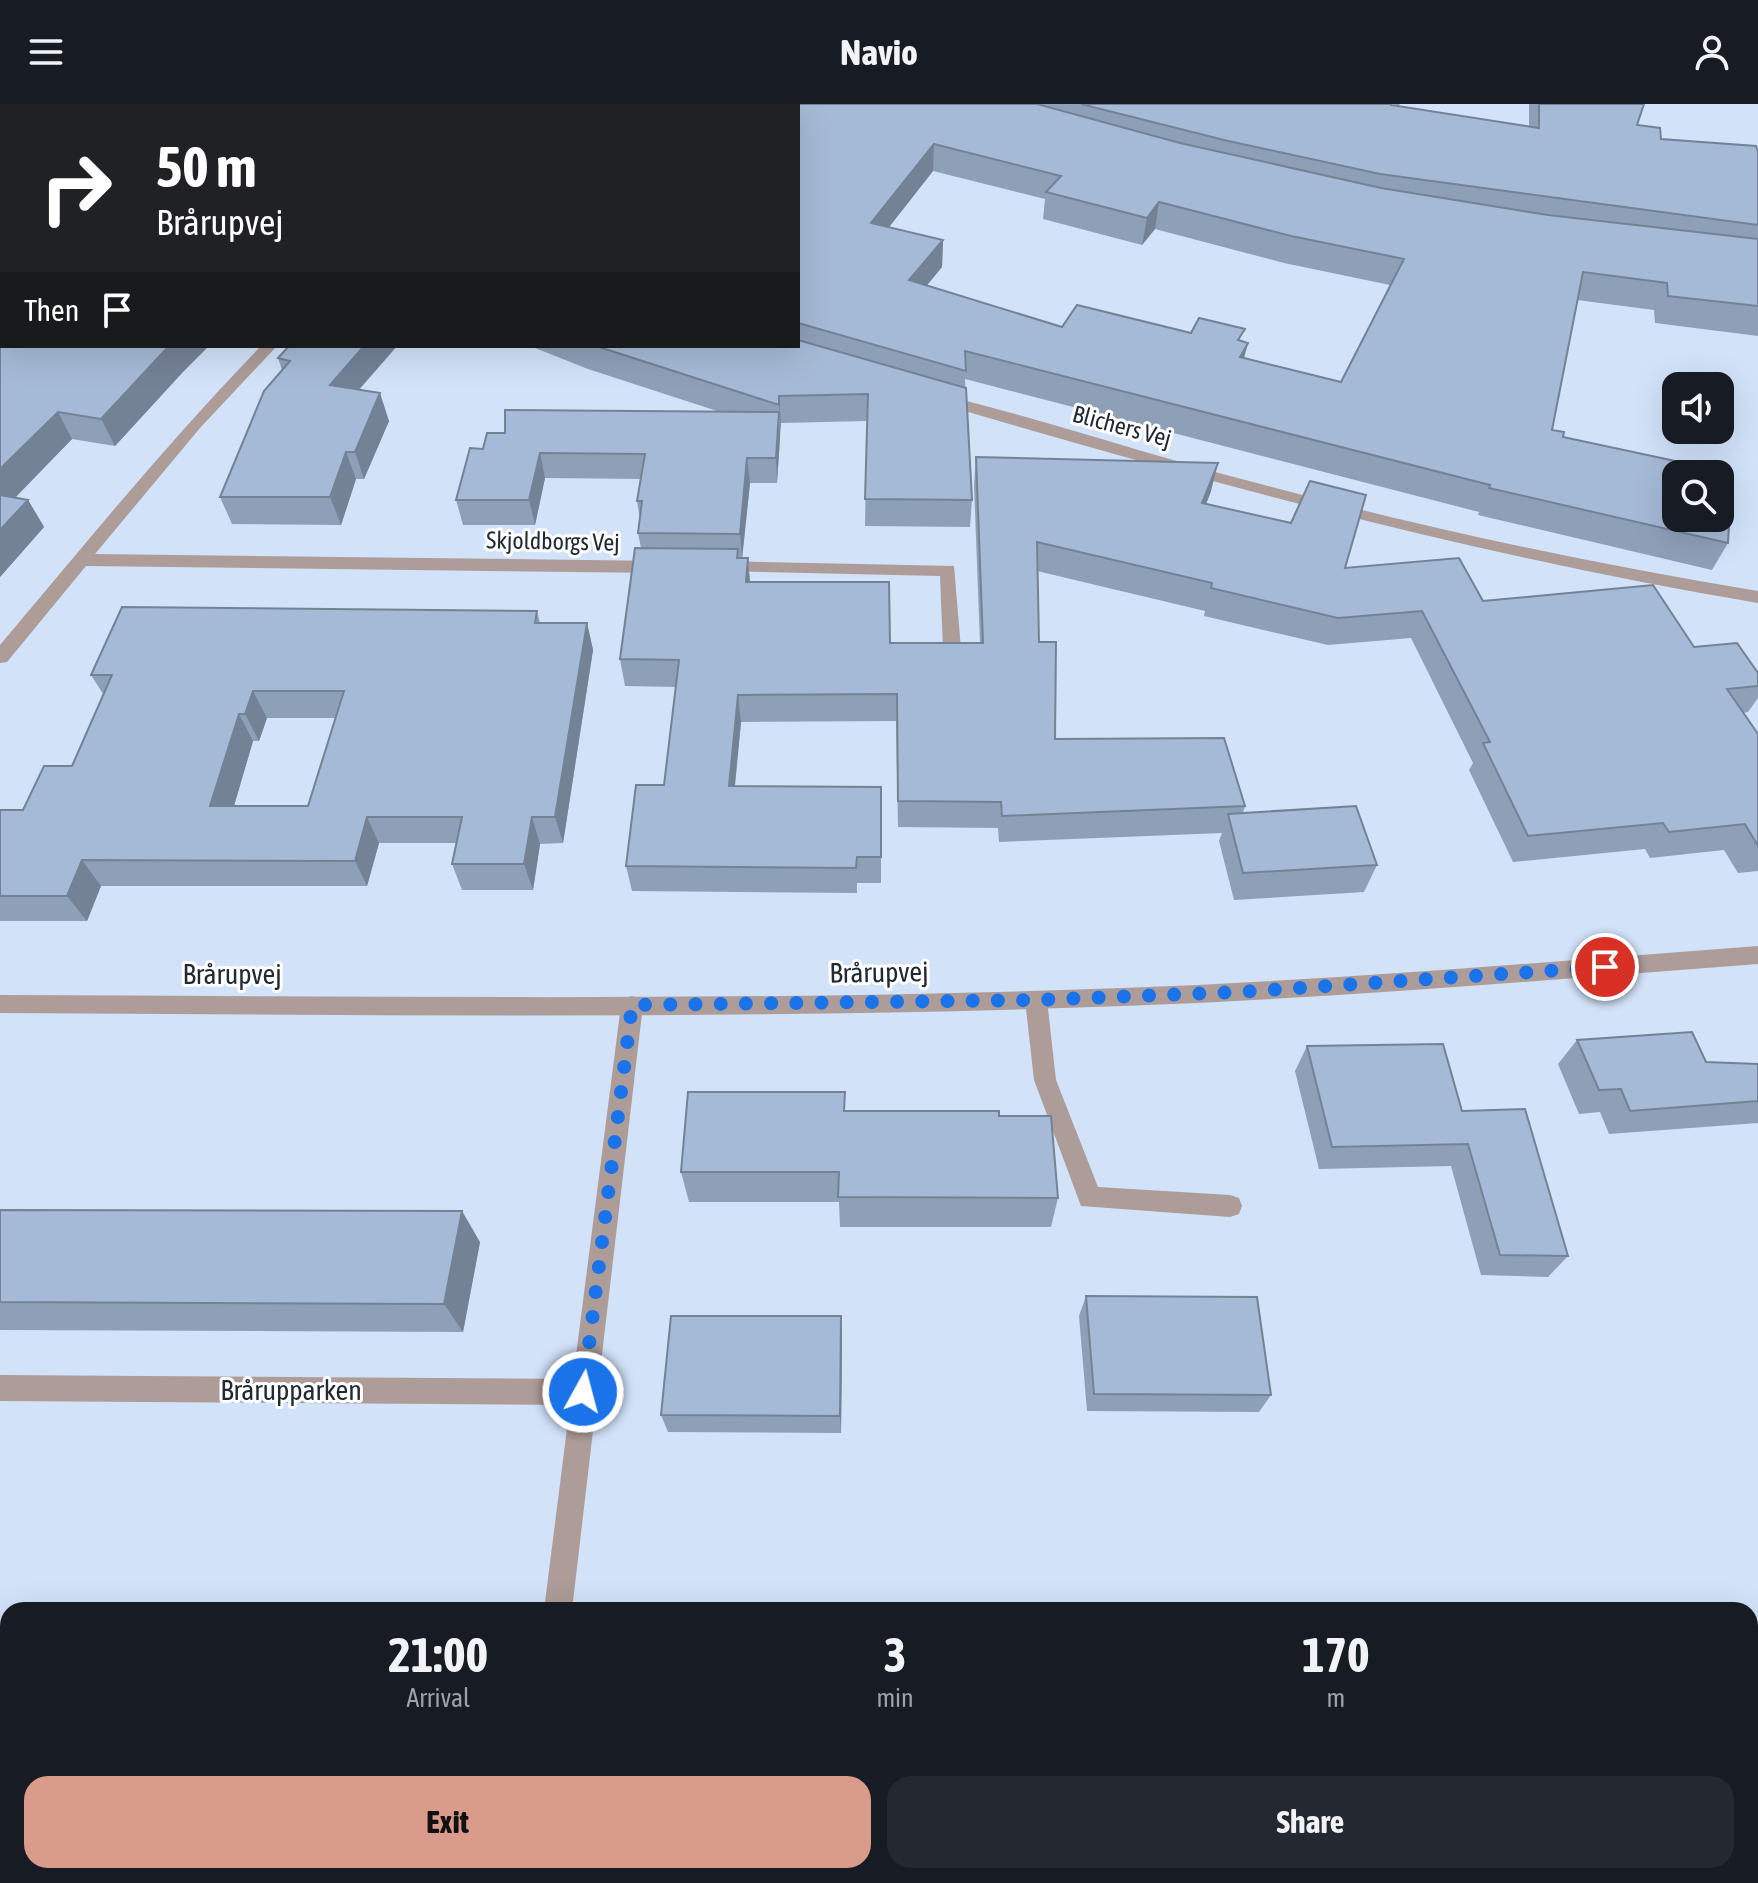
<!DOCTYPE html>
<html lang="en">
<head>
<meta charset="utf-8">
<style>
	:root { --surface:#171b24; --page:#242831; --text:#f1f3f6; --muted:#9ea1a6; --accent:#d99c8a }
	body { margin:0; font-family:"Asap Condensed",sans-serif; background:var(--page); color:var(--text); height:100vh; display:flex; flex-direction:column; font-size:30px; white-space:nowrap }
	* { box-sizing:border-box; margin:0 }
	p { font-size:26px; color:var(--muted) }
	.icon { flex:none; width:44px; height:44px; fill:none; stroke:currentColor; stroke-width:2; stroke-linecap:round; stroke-linejoin:round }
	.map { position:relative; flex:1; overflow:hidden }
	.drawer { position:absolute; left:0px; top:1498px; width:1758px; height:282px; display:flex; flex-direction:column; background:var(--surface); border-radius:24px 24px 0 0; box-shadow:0 8px 32px #0002 }
	.drawer>* { flex:none }
	.banner { position:absolute; left:0px; top:0px; width:800px; height:244px; box-shadow:0 8px 32px #0002; background:#202124; color:#fff; overflow:hidden }
	.buttons { position:absolute; left:1662px; top:268px; display:grid; gap:16px }
	.buttons a { display:grid; place-items:center; width:72px; height:72px; border-radius:16px; background:var(--surface); box-shadow:0 8px 32px #0002; font-size:40px }
	.pin { position:absolute; display:grid; place-items:center; width:68px; height:68px; color:#fff; margin:-34px; border:4px solid #fff; border-radius:50%; box-shadow:0 2px 8px #0007 }
	.me { position:absolute; width:88px; margin:-44px; rotate:7deg; stroke-linejoin:round; filter:drop-shadow(0 0 6px #0008) }
	.turn { display:flex; align-items:center; gap:28px; height:168px; padding:0 24px; font-size:36px }
	.turn .icon { width:104px; height:104px; stroke-width:2.5 }
	.turn b { display:block; font-size:56px; line-height:68px }
	.then { display:flex; align-items:center; height:76px; padding:0 24px; background:#0003; gap:16px; font-size:30px }
	.eta { display:flex; justify-content:space-evenly; align-items:center; height:136px; text-align:center }
	.eta b { font-size:48px; font-weight:700; line-height:56px }
	.primary-button { display:flex; gap:16px; margin-top:auto; padding:16px 24px }
	.primary-button a { flex:1; height:92px; border-radius:24px; background:var(--accent); color:#111; font-size:32px; font-weight:700; line-height:92px; text-align:center }
	.primary-button a+a { background:var(--page); color:var(--text) }
	header { display:flex; justify-content:space-between; align-items:center; height:104px; padding:0 24px; background:var(--surface); font-size:36px; font-weight:700 }
	.map>svg:first-child { display:block }
	.water { fill:#8bb8f4 }
	.lines { fill:none; stroke-linecap:round; stroke-linejoin:round }
	.service { fill:#ad9c98; fill-rule:evenodd }
	.minor { fill:#ad9c98; fill-rule:evenodd }
	.tertiary { fill:#ad9c98; fill-rule:evenodd }
	.wall { fill:#8ea0b8; fill-rule:evenodd }
	.shaded-wall { fill:#748296 }
	.building { fill:#a5bad6; stroke:#748296; stroke-width:2; fill-rule:evenodd }
	.route { stroke:#1a73e8; stroke-width:14; stroke-dasharray:0 25.2 }
	.labels { text-anchor:middle; dominant-baseline:central; stroke-width:6; stroke-linejoin:round; paint-order:stroke }
	.far-street-label { font-size:24px; fill:#212934; stroke:#fff }
	.street-label { font-size:28px; fill:#212934; stroke:#fff }
</style>
</head>
<body>
<header><svg class="icon" aria-label="menu" viewBox="0 0 24 24"><path d="M4 6h16M4 12h16M4 18h16"/></svg>Navio<svg class="icon" aria-label="person" viewBox="0 0 24 24"><circle cx="12" cy="8" r="4"/><path d="M4 21q1-7 8-7t8 7"/></svg></header>
<div class="map">
<svg width="1758" height="1779" viewBox="0 0 1758 1779">
	<rect width="100%" height="100%" fill="#d1e2f9"/>
	<path class="water" d="M706,1772h548l1,7h-550z"/>
	<g class="lines">
		<path class="service" d="M1036,887l8,3 3,6 9,80 42,107 132,8 9,3 3,8 -3,8 -9,3 -149,-11 -47,-126 -9,-80 3,-6z"/>
		<path class="minor" d="M175,0h13l1,2h-13z
			M261,242h16l-77,82 -105,126 567,7 9,6 -9,6 -576,-7 -79,96 -7,1v-18c85,-101 168,-203 261,-299z
			M940,290c104,26 206,60 309,87 168,45 337,82 509,110v12c-280,-47 -552,-121 -824,-201l-2,-3z
			M720,457l234,5 7,83 -9,6 -9,-6 -3,-73 -226,-5 -3,-4z
			M632,892l8,2 3,7 -71,605h-28l26,-205 -570,-4v-26l573,4 48,-374 3,-7z
			M511,1772h32l-1,7h-32z"/>
		<path class="tertiary" d="M1758,842v18c-212,16 -423,34 -635,42 -374,14 -749,9 -1123,7v-18c374,1 749,7 1123,-7 212,-8 423,-26 635,-42z"/>
	</g>
	<path class="wall" d="M212,0h1188l-2,2 131,20v-22h115l-7,21 24,14 97,13v184l-103,-13 -1,-13 -77,-10 -25,130 11,7 115,37 -2,44 52,25 -16,27 -234,-55 1,-3 -514,-133 7,121 -2,27 -105,-1 2,-105 -86,2 -4,60h-27l-8,75h6l2,24 140,61h90l-6,-158 2,-28 235,34 -5,13 139,64 138,33 211,46 64,26v25l-10,14 -5,1 15,21v137l-20,2 -14,-23 -74,8 -5,-9 -132,13 -44,-92 4,-7 -62,-125 -83,7 -124,-29 1,-5 -168,-40 2,71 16,97 190,67 -2,7 134,52 -13,27 -130,8 -15,-59 3,-8 -223,9 -1,-14 -100,-1 -2,-106 -155,1 -6,64 146,1v96h-24v10l-225,-2 -6,-25 38,-81 12,-98 -51,-1 -5,-27 21,-111 -3,-15 2,-14 -3,-18 4,-22 -96,-1 -10,47h-72l-7,-25 27,-51 22,-16 212,-22 -129,-42 -58,-23h268v-240zM933,67l112,28 -2,20 99,26 13,-16 129,34 106,22 -49,97 -97,-24 -1,-17 -52,-8 -129,-6 -135,-42 15,-18 1,-27 -54,-13z
		M0,31l2,211 180,27 -67,73 -43,-7 -57,59 13,2 16,27 -44,50z
		M397,242l-38,44 30,31 -25,58h-8l-15,46 -109,-1 -12,-27 62,-127 -4,-12z
		M537,507l3,12h47l6,27 -30,193 -23,1 -7,46h-71l-10,-26 5,-21h-78l-12,43h-266l-14,35h-87v-111h23l49,-44 31,-72 -12,-19zM267,614h68l-27,88h-74l19,-65h6z
		M1577,936l129,22 52,2v59l-149,11 -9,-22 -21,2 -21,-50z
		M1307,942l155,65 106,145 -20,21 -67,-2 -30,-109 -132,3 -24,-98z
		M846,1007l153,5 59,82 -7,29h-211l-1,-25h-150l-8,-30z
		M0,1106l480,32 -17,90 -463,-2z
		M1086,1192l185,99 -12,17 -172,-1 -8,-95z
		M842,1231l-1,98 -173,-1 -7,-17z
		M1756,1540h2v120l-4,-1 -4,-14v-103z
		M1697,1772h53l8,7h-60z"/>
	<path class="shaded-wall" d="M934,40l-1,27 -62,79v-27z
		M1159,98l-4,27 -13,16 5,-27z
		M943,136l-1,27 -33,40v-27z
		M1248,239l-7,27 -1,-13z
		M169,242h40l-27,27 -67,73 -14,-27z
		M364,242h33l-58,66 -9,-27z
		M380,289l9,28 -25,58 -9,-27z
		M779,292l2,27v9l-2,-27z
		M58,308l14,27 -72,74v-44z
		M779,308l1,25 -3,46 -1,-25z
		M346,348l10,27 -15,46 -11,-28z
		M540,349l5,25 -10,47 -6,-25z
		M747,354l3,25 -8,76 -2,-25z
		M1218,359l-7,28 -15,40 6,-28z
		M28,396l16,27 -44,50v-47z
		M748,454l2,28 -4,-4z
		M587,519l6,27 -30,193 -8,-26z
		M253,587l14,27 -8,23 -14,-27z
		M738,591l3,27 -9,91 -3,-27z
		M239,610l14,27 -27,92 -16,-27z
		M367,713l12,26 -12,43 -12,-25z
		M532,713l8,27 -7,46 -9,-26z
		M82,756l19,26 -14,35 -20,-25z
		M462,1107l18,31 -17,90 -19,-28z
		M841,1212l1,19 -1,98 -1,-17z"/>
	<path class="building" d="M212,0h825l143,39 201,45 167,27 210,24v67l-90,-10 -1,-13 -84,-11 -31,158 12,2 -1,5 117,25 -2,12h-2v44h44v-31l11,2 -3,54 -239,-55 1,-3 -525,-134 1,20 -168,-48v-217h-587zM934,40l127,32 -15,16 101,26 12,-16 132,34 113,23 -63,123 -101,-25 8,-14 -10,-3 7,-11 -46,-11 -8,15 -114,-28 -15,22 -153,-47 34,-40 -72,-17z
		M1081,0h310v1l148,23v-24h105l-7,21 23,3 1,11 95,7 2,6v73l-378,-51 -156,-34z
		M0,31l2,4v207h167l-68,73 -43,-7 -58,57z
		M798,236l168,48 6,112 -107,-1 3,-105 -89,2v9l-183,-59h202z
		M289,242h75l-34,39 50,8 -25,59h-9l-16,45h-110l44,-106 26,-30 -12,-3z
		M505,306l274,2 -3,46h-29l-7,76 -102,-1 4,-32h-5l8,-47 -105,-1 -11,47h-73l14,-52 13,1 4,-16h18z
		M976,353l242,6 -16,40 89,20 19,-42 56,14 -21,73 114,-10 24,43 170,-16 41,62 43,-4 21,30v13l-31,3 31,45v112l-13,-22 -76,8 -6,-9 -135,13 -45,-93 7,-1 -68,-131 -84,7 -127,-30 1,-5 -175,-41 2,100h17l-1,97 169,-1 21,68 -243,10 -1,-14 -103,-1 -1,-107 -159,1 -9,91 152,1v70h-24l-1,11 -230,-2 10,-81h28l15,-125 -59,-1 15,-111 103,1 -1,9h11l-2,24h143l1,61h93z
		M0,391l28,5 -28,30z
		M122,503l415,4 -2,12h52l-32,194h-23l-8,47h-72l10,-47h-95l-12,44 -273,-1 -15,36h-67v-86h23l21,-44h28l40,-91h-21zM253,587h91l-36,115h-98l29,-92h6z
		M1356,702l21,59 -134,8 -15,-59z
		M1692,928l14,30 52,2v37l-128,10 -9,-22 -22,1 -22,-50z
		M1443,940l19,67 63,-2 43,147 -68,-1 -32,-111 -136,3 -25,-101z
		M688,988h157l-1,19h155v5h52l7,82 -220,-1 1,-25h-158z
		M0,1106l462,1 -18,93 -444,-2z
		M1086,1192l171,1 14,98 -177,-1z
		M671,1212h170l-1,100 -179,-1z
		M1750,1764l8,1v14h-29l-2,-7h23z"/>
	<g class="lines">
		<path class="route" d="M583,1288l49,-387 404,-5 204,-8 365,-25"/>
	</g>
	<g class="labels">
		<g class="far-street-label">
			<text transform="translate(1122 322) rotate(15)">Blichers Vej</text>
			<text transform="translate(553 437) rotate(1)">Skjoldborgs Vej</text>
		</g>
		<g class="street-label">
			<text transform="translate(879 868) rotate(-1)">Brårupvej</text>
			<text x="232" y="870">Brårupvej</text>
			<text x="291" y="1286">Brårupparken</text>
		</g>
	</g>
</svg>
<div class="buttons">
<a><svg class="icon" aria-label="sound" viewBox="0 0 24 24"><path d="M4 9h4l5-4v14l-5-4H4zM17 9q2 3 0 6"/></svg></a>
<a><svg class="icon" aria-label="search" viewBox="0 0 24 24"><circle cx="10" cy="10" r="6"/><path d="M15 15l6 6"/></svg></a>
</div>
<div class="pin" style="left:1605px;top:863px;background:#d93025"><svg class="icon" aria-label="arrive" viewBox="0 0 24 24"><path d="M6 21V4h12l-3 4 3 4H6"/></svg></div>
<svg class="me" style="left:583px;top:1288px" viewBox="-20 -20 40 40"><circle r="17" fill="#1a73e8" stroke="#fff" stroke-width="3"/><path d="M0-11L8 9 0 5-8 9z" fill="#fff"/></svg>
<div class="banner">
<div class="turn"><svg class="icon" aria-label="right" viewBox="0 0 24 24"><path d="M7 20v-9h11M14 6l5 5-5 5"/></svg><div><b>50 m</b>Brårupvej</div></div>
<div class="then">Then<svg class="icon" aria-label="arrive" viewBox="0 0 24 24"><path d="M6 21V4h12l-3 4 3 4H6"/></svg></div>
</div>
<section class="drawer">
<div class="eta">
<div><b>21:00</b><p>Arrival</p></div>
<div><b>3</b><p>min</p></div>
<div><b>170</b><p>m</p></div>
</div>
<div class="primary-button"><a>Exit</a><a>Share</a></div>
</section>
</div>
</body>
</html>
